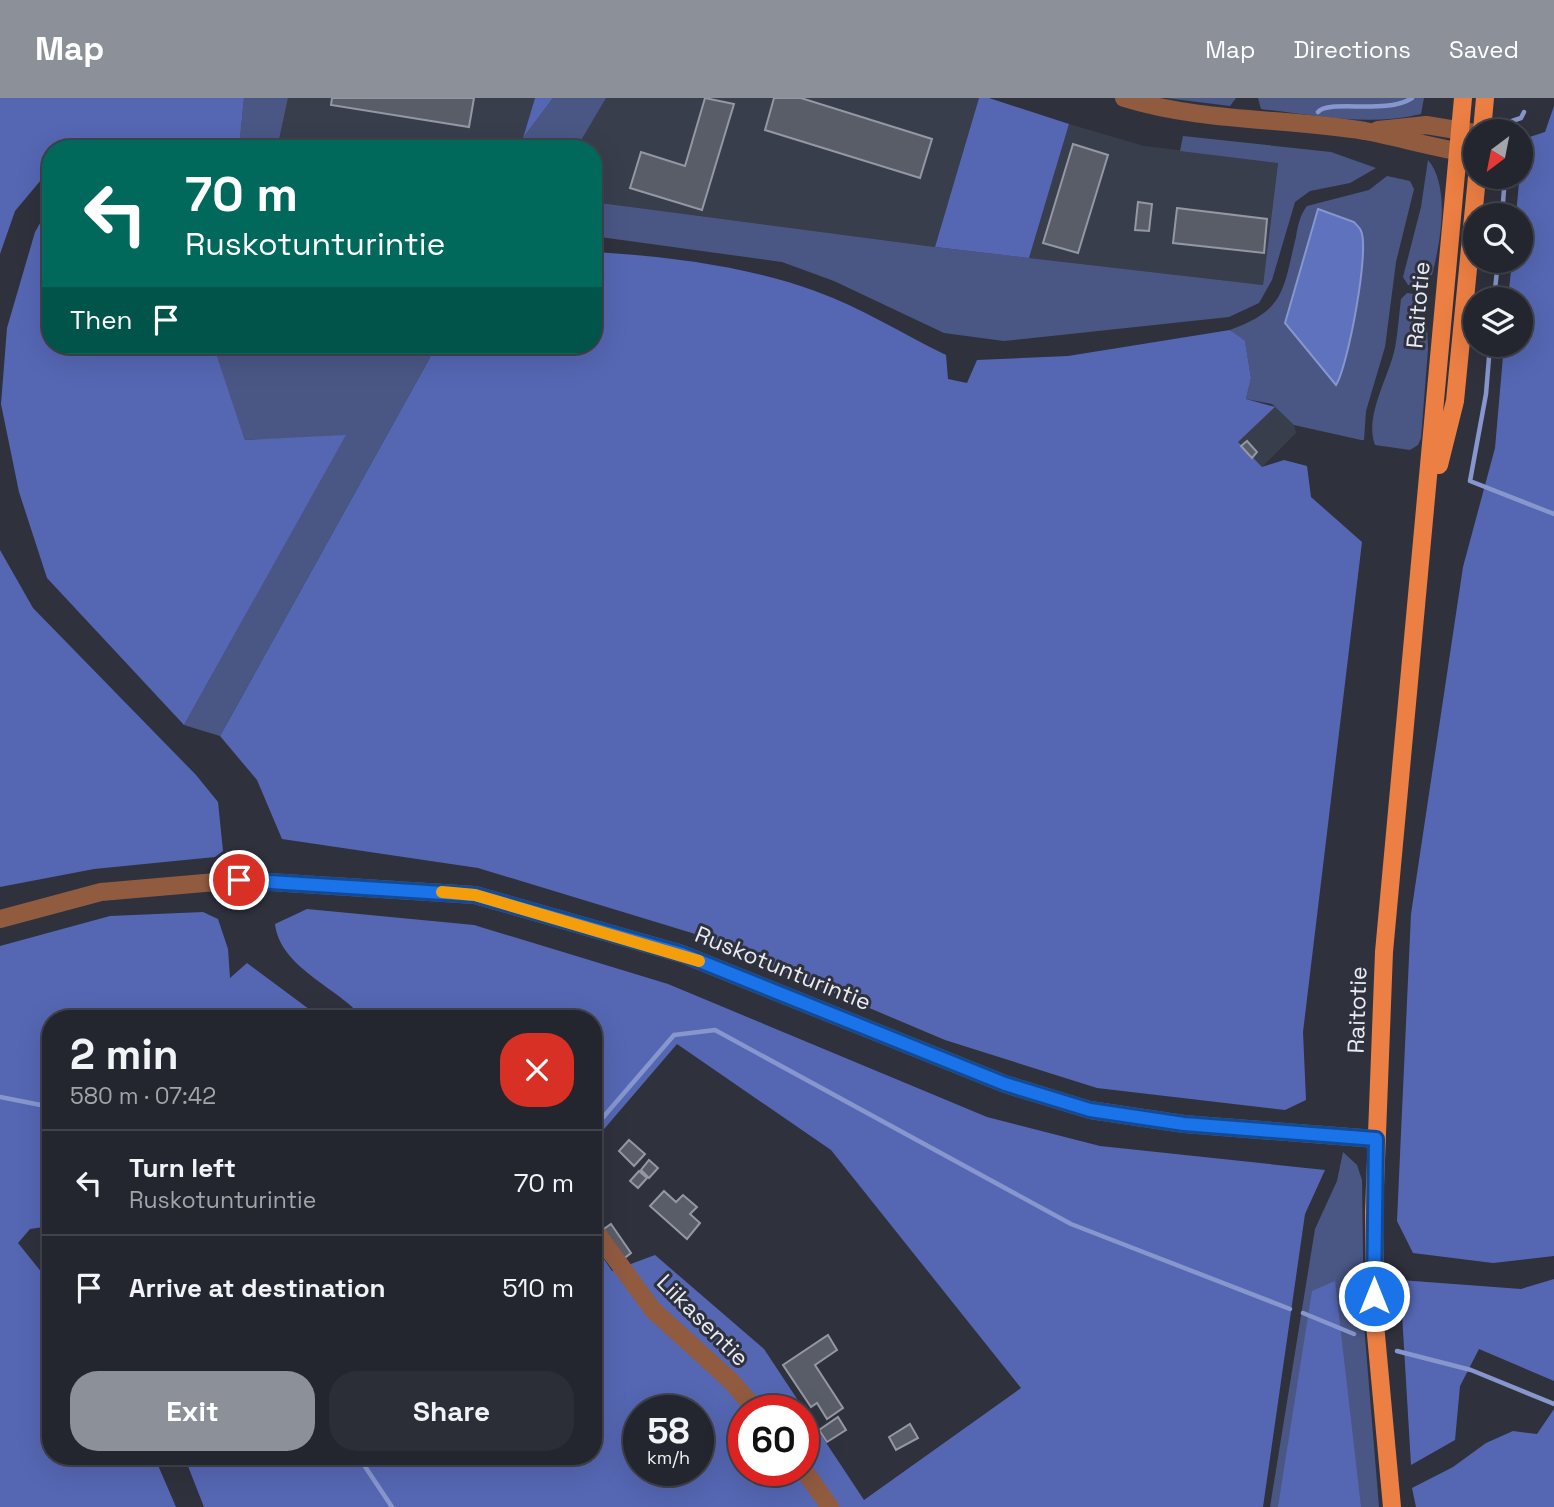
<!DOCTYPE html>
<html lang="en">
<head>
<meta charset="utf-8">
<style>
	:root { --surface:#23262e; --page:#2b2e36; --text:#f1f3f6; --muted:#a3a5aa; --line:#40434a; --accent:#8c9099 }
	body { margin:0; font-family:"Space Grotesk",sans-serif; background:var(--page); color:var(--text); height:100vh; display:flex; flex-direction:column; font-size:26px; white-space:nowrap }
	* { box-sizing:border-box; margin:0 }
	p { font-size:23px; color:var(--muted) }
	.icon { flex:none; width:38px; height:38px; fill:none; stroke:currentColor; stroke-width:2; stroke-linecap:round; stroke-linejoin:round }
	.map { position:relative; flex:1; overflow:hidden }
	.side { position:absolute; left:42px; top:912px; width:560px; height:455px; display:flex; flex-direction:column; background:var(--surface); border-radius:28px; box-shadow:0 7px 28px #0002,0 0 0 2px var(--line) }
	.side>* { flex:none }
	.hud { position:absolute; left:42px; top:42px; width:560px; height:214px; border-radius:28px; box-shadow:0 7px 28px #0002,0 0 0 2px var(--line); background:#00695c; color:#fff; overflow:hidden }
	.needle { width:46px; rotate:212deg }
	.buttons { position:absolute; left:1463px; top:21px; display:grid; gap:14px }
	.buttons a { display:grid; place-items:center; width:70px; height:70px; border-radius:50%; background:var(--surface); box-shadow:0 7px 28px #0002,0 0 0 2px var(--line); font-size:35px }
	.speed { position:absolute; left:623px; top:1297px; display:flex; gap:14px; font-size:35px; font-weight:700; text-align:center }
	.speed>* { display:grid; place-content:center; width:91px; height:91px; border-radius:50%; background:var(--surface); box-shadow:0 7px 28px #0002,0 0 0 2px var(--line); line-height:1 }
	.speed small { font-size:18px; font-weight:400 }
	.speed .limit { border:10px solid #d22; background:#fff; color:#111 }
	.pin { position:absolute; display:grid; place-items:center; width:60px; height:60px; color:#fff; margin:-30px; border:4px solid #fff; border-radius:50%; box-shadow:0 2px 7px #0007 }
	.me { position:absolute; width:77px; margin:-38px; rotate:0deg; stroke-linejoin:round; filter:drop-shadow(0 0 5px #0008) }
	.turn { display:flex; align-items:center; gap:24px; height:147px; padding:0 28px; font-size:32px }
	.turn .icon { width:91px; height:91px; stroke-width:2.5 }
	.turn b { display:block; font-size:49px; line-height:60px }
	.then { display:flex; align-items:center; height:66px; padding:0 28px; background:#0003; gap:14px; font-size:26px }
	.round { display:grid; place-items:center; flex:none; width:74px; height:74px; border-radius:28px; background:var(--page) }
	.headline { display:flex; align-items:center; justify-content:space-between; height:119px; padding:0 28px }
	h1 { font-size:42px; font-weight:800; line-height:52px }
	.action { display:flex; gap:14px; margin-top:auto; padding:14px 28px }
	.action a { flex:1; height:80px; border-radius:28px; background:var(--accent); color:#fff; font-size:28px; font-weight:800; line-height:80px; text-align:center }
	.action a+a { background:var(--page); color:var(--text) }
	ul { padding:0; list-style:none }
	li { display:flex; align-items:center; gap:21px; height:105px; padding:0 28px; border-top:2px solid var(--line) }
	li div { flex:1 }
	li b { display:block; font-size:26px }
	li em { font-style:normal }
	header { display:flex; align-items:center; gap:42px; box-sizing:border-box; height:98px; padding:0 35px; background:var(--accent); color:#fff }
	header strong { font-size:33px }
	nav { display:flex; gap:38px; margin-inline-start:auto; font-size:24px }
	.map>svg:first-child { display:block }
	.built { fill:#393e4d }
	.green { fill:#4a5785 }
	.forest { fill:#5567b3; fill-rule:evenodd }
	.water { fill:#5e72be; stroke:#8796cd; stroke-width:2 }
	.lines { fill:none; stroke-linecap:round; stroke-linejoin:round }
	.stream { stroke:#8796cd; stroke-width:4.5 }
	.building { fill:#595d68; stroke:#9498a5; stroke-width:2 }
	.minor { stroke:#915b40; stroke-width:18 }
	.major { stroke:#ec7f43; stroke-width:18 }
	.route-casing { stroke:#114b97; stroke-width:18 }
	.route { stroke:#1a73e8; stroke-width:12 }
	.slow { stroke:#f59e0b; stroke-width:12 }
	.labels { text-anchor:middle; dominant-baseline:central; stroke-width:6; stroke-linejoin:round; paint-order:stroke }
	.street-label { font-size:23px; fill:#e8ebf1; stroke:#2f323d }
</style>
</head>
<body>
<header>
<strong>Map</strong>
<nav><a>Map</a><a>Directions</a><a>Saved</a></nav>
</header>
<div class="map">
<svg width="1554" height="1409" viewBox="0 0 1554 1409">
	<rect width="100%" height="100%" fill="#2f323d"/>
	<path class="built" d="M288,0h247l-15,51h-243z
		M606,0h373l-44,149 -342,-45v-53h-17z
		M1069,26l75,22 134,16 -15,123 -234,-27z
		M1275,309l19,18 2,8 -34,34 -25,-25z"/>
	<path class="green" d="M244,0h44l-11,51h-38z
		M553,0h53l-30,51h-56l3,-11z
		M1166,0h70l-6,8z
		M1258,0h166l-3,16c-53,13 -107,1 -160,-5z
		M1183,38l148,16 45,16 -26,15 -40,8 -15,11 -23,78 -13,23 -30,14 -225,24 -60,-8 -110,-52 -52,-19 -189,-26v-34l342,45 328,38 15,-122 -98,-12z
		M1428,62c23,27 12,84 4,115l-9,-1 -2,12 -13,-1 -5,-8 18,-70z
		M1387,78l23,5 4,8 -18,73 -11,85 -19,64 -2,29h-3l-67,-15 -22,-21 -26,-5 5,-21 -6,-36 -15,-12c56,-20 53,-41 66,-93 2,-12 4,-22 11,-31l62,-16z
		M1407,195l14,2 -4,29 10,2 1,23 -7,89 -3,7 -8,5 -35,-5c-11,-29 14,-68 20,-97 3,-16 4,-33 6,-49z
		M212,247h225l-217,391 -36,-11 161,-289 -100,4z
		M1343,1054l14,13 5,15 2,145 15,182h-109l45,-278 22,-48z"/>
	<path class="forest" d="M0,0h244l-5,51h-112l-13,-3 -63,3v19l-36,43 -15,43z
		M535,0h18l-30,40z
		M979,0h10l80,26 -40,134 -94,-11z
		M1554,8v1150l-61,7 -80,-10 -16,-32 14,-307 52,-347 32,-119 9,-103h17v-46h-13l4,-38h9v-46h-5l7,-76 22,-7z
		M51,106v141h162l32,95 101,-5 -162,290 -137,-147 -28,-86 -18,-88 6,-76 28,-96z
		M593,154c73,4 153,14 222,39 45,16 88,43 131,64l2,24 19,4 10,-23 91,-4 162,-26 15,11 6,37 -5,21 29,8 -37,35 24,25 22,-7 23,6 4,31 51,45 -59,490 3,68 -21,10 -188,-22 -152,-48 -253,-107 -214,-65 -196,-29 -25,-59 -37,-44 217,-391h156z
		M0,452l33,58 163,167 22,27 5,49 -8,6 -121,12 -94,18z
		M307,811l167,16 194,59 319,133 113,29 225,24 -20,44 -42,293h-1059l-20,-51h409v-213l19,28 43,-16 109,94 100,151 157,-112 -190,-238 -154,-106 -84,98v-124h-230c-24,-30 -83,-50 -88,-94zM639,1312h59v60h-59zM744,1312h59v60h-59z
		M203,814l15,7 10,30 2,29 17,-15 74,55h-270v208l-21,3 -12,14 33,41v172h103l22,51h-176v-561l110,-30z
		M1554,1181v102l-75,-32 -19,37 -5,54 -44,25 -11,-185 121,9z
		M1335,1183l26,226h-83l34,-216z
		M1554,1311v98h-138l-4,-19 41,-21 33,-24 27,-12 24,3z"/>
	<path class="water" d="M1318,111l36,13c2,3 6,5 7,9 9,18 -13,135 -25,154l-51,-62z"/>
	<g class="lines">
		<path class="stream" d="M1318,14c12,-13 68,3 94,-14
			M1509,33l3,-10 9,-3 3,-6
			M1502,117l3,-38
			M1494,201l4,-38
			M1490,247l-4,49 -16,87 84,33
			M0,999l51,10
			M593,1031l81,-94 41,-5 356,194 219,85
			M1303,1215l51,21
			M1397,1253l74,19 83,34
			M358,1358l34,51"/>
	</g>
	<path class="building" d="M332,0h142l-5,29 -138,-22z
		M705,0l29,6 -32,106 -72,-22 11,-36 44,14z
		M774,0h27l131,41 -12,39 -155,-48z
		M1073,46l35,11 -30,98 -35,-10z
		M1138,104l14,2 -3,27 -14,-1z
		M1177,110l90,11 -3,34 -91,-10z
		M1247,343l10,11 -5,6 -11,-12z
		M629,1042l16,14 -11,12 -15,-15z
		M649,1062l9,8 -9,10 -8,-8z
		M639,1073l8,7 -9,10 -8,-7z
		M664,1093l12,11 7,-7 14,12 -7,7 10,9 -13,16 -37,-33z
		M611,1126l20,29 -9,7 -21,-29z
		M828,1237l9,15 -22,15 28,43 -16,11 -10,-16 -6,4 -28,-42z
		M838,1319l8,13 -19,12 -8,-12z
		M910,1326l8,14 -22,12 -7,-13z"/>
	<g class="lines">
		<path class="minor" d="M1124,0c77,24 162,20 241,33 37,7 71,18 110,23
			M1378,32l48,-5 49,8
			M0,821l101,-27 138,-12 236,15 207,59 323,130 85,26 94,14 192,15
			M593,1130l60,82 78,71 25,29
			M803,1371l27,38"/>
		<path class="major" d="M1482,33l3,-33
			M1439,367l16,-64 22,-224
			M1392,1409l-17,-183 -1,-112 10,-260 79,-854"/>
	</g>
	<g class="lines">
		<g class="route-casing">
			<path id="route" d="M239,782l236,15 207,59 323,130 85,26 94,14 192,15 -2,157"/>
		</g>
		<use href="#route" class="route"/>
		<path class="slow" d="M442,794l33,3 224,66"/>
	</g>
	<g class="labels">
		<g class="street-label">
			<text transform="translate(1418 207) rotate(-85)">Raitotie</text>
			<text transform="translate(783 870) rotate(22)">Ruskotunturintie</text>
			<text transform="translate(1357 912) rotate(-88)">Raitotie</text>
			<text transform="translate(703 1222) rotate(45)">Liikasentie</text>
		</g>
	</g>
</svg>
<div class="buttons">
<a><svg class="needle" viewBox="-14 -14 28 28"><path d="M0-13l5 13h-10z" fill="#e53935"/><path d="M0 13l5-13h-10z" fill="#a3a5aa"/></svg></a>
<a><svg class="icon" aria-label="search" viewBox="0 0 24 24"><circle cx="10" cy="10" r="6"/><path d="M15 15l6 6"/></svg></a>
<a><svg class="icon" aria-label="layers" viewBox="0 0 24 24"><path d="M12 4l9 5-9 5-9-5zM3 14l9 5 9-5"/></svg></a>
</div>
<div class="speed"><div>58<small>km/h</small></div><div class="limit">60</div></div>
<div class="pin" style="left:239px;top:782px;background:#d93025"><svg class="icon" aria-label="arrive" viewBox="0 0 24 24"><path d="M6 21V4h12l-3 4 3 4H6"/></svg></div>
<svg class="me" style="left:1374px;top:1198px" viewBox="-20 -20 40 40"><circle r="17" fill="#1a73e8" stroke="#fff" stroke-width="3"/><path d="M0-11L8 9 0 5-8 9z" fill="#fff"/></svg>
<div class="hud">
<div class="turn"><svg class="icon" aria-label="left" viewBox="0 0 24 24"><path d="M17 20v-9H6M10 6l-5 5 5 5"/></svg><div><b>70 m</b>Ruskotunturintie</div></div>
<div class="then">Then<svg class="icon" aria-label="arrive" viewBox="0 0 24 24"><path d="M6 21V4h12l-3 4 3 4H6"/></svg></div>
</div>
<section class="side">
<div class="headline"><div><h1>2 min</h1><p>580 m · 07:42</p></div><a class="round" style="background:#d93025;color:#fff"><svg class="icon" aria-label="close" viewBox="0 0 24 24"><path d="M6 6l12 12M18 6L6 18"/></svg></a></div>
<ul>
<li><svg class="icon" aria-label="left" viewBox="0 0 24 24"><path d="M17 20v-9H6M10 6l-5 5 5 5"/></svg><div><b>Turn left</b><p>Ruskotunturintie</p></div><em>70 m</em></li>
<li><svg class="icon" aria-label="arrive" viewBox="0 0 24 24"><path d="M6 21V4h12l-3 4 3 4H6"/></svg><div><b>Arrive at destination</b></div><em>510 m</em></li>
</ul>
<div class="action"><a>Exit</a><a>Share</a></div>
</section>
</div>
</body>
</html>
